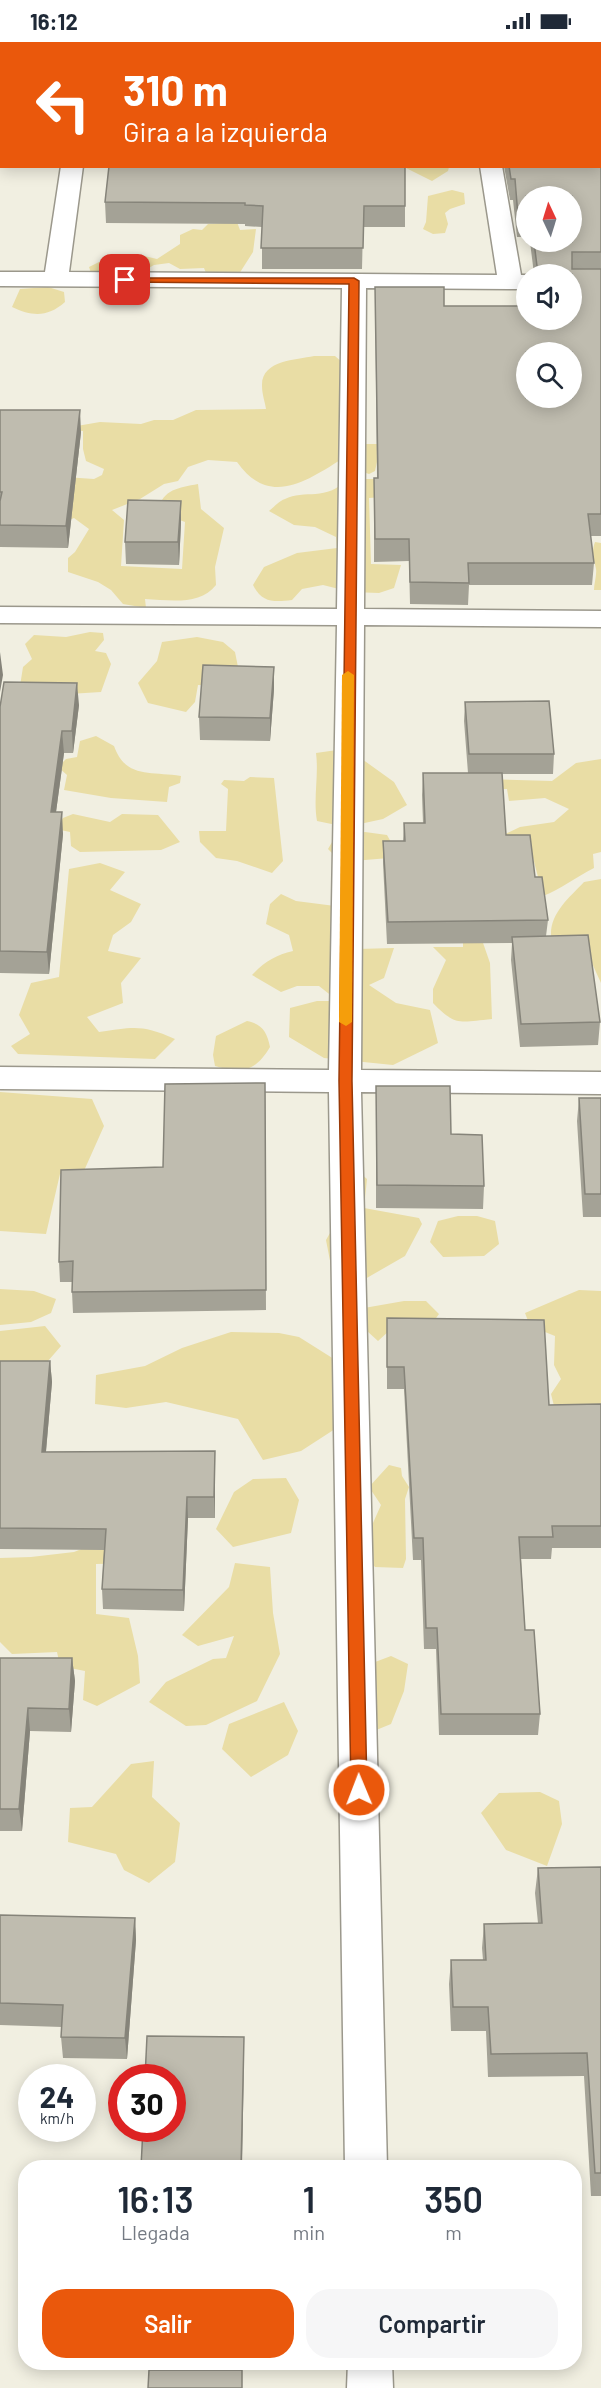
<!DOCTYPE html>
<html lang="es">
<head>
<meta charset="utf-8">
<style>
	:root { --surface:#fff; --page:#f6f6f7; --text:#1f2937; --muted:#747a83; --accent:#ea580c }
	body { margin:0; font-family:Barlow,sans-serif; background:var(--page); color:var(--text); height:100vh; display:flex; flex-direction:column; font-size:22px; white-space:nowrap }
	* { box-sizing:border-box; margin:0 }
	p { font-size:20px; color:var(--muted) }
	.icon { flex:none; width:33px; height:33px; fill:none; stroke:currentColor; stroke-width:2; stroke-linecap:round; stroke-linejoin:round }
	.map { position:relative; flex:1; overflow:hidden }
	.sheet { position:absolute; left:18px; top:2118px; width:564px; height:210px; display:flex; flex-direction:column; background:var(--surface); border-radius:24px; box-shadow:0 3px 15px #0003 }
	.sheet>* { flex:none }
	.guide { position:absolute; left:0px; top:0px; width:602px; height:126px; box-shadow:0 3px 15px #0003; background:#ea580c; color:#fff; overflow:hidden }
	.needle { width:39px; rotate:356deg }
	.fabs { position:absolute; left:516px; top:144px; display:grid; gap:12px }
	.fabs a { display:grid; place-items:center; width:66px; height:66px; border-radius:50%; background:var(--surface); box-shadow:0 3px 15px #0003; font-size:30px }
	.speed { position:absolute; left:18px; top:2022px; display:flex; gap:12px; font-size:30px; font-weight:700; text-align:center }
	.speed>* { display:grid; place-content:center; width:78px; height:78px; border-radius:50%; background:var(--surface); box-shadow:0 3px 15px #0003; line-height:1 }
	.speed small { font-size:15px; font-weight:400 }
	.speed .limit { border:9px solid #d22; background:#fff; color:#111 }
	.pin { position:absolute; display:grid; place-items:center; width:51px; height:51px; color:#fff; margin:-26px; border-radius:12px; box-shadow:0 3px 9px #0006 }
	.me { position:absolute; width:66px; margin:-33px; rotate:359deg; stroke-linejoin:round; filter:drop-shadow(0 0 4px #0008) }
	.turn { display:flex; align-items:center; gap:21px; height:126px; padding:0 24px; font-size:27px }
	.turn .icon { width:78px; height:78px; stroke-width:2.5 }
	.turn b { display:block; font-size:42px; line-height:51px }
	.eta { display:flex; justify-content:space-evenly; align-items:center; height:102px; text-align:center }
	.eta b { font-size:36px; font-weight:600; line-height:42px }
	.cta { display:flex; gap:12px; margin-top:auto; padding:12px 24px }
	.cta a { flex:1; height:69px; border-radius:24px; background:var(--accent); color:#fff; font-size:24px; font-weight:600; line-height:69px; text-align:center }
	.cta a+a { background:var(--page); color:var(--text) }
	.status { display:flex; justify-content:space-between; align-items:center; height:42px; padding:0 30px; background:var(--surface); direction:ltr }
	.status svg { height:16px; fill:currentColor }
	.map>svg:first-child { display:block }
	.green { fill:#e9dda5 }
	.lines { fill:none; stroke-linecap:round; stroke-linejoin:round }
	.minor-casing { stroke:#9b988c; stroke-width:3 }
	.minor { fill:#fff; fill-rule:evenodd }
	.wall { fill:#a4a296 }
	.shaded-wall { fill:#86847a }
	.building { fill:#bfbcaf; stroke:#86847a; stroke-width:1.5; fill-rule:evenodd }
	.route { fill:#ea580c; stroke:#983908; stroke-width:1.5 }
	.slow { fill:#f59e0b }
</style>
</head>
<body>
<div class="status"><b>16:12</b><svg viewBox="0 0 49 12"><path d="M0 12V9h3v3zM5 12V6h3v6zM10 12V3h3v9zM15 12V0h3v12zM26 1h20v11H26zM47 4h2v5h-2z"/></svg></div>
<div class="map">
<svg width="601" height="2346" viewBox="0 0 601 2346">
	<rect width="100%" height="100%" fill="#f1efe1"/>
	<path class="green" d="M395,125h54l-1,4 -16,10 -26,-13z
		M452,148l12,3 1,11 -15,5 -5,4 3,11 -3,9 -12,1 -10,-5 3,-7 2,-26z
		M237,180l3,8 16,-1 -3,23 -14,22 -33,-1 -2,-5 -24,1 -11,-6 -15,2 -16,9 -47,-1 -2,-6 10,-5 18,-1 1,-7 22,1 17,4 23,-15v-9l13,-6 9,1 6,-6z
		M48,245l16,5 1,10c-17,15 -32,15 -53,5l8,-18z
		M314,314h21l8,7 14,49 -18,16 3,31c-37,23 -73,48 -105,3l-29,-2 -20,7 -10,14 -14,3 -24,15 -28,11 12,10 -3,46 61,3 3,-47 -27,-10c4,-23 20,-24 40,-28l3,25 23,19 -9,39 1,18c-16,21 -47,15 -71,14l1,9 -23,-4 -12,-14 -13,-8 -30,-10v-14l7,-6 14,-23 -15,-11 -14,6 5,-47 29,2 8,-4 2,-6 -18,-8 -3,-12v-18l-10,-1 -2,-3 29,-5 41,2 13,-4h19l23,-10 70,-1c-1,-7 -4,-15 -4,-23 -1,-26 34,-26 52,-30z
		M363,402h24l-10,18 -2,9 -6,3 -6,-2z
		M347,437h26l17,8 -7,10 -14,1 2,66 30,1 -7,23 -15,5 -28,-1 -28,-7 -21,4 -10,11c-18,2 -30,3 -39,-15l11,-18 33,-14 40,-5 -1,-11 -21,-10 -21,-2 -25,-14c5,-4 10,-10 16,-12 19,-10 42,3 62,-20z
		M595,500l6,1v47h-7c0,-7 3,-15 2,-21 -2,-11 -5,-16 -1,-27z
		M90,590l13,1 1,7 -9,11 11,2 5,11 -10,28 -64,4 -17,-10 3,-19 9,-8 -7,-15 9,-9 32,2z
		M197,595l26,5 12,10 4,20 -14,14 -27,-1 -3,17 -9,10 -38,-9 -10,-20 19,-22 5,-19z
		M96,694l18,10c12,33 36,25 67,30l-1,7 -11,4 -2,15 -56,-4 -47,-8 3,-15 -9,-8 8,-8 11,-2 3,-16z
		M337,708l18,4 39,28 13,23 -24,14 -37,8 -29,-6c-4,-23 2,-45 -1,-68z
		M601,717v93l-8,2 1,14c-18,9 -33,21 -51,28l-11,-42 -65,-2 53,-25 34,-5 15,-13 -24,-11 -36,3 -2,-12 -29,1 5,-11 69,2 24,-18z
		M250,735l24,1 9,83 -11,12 -35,-12 -21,-3 -16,-16 -1,-11h27l2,-42 -7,-5 3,-4 20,1z
		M73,772l37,8 12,-8 36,1 22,27 -19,8 -81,2 -9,-6 -1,-14 -14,-3 7,-11z
		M365,790l22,3 5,9 -3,14 -48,4 -13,-13 7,-12z
		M100,821l25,9 -15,18 31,14 -10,18 -18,13 -5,16 33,7 -20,25 2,20 -36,14 12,15c34,-5 43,-8 76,7l-20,20 -137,-5 -7,-8 19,-12 -11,-19 12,-32 28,-6 10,-108z
		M601,837v104l-15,-33 -35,-14c-1,-23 18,-38 33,-54z
		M281,852l15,7 39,5 22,43 37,-1 -10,30 -15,7 27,18 34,7 8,33 -45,22 -69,-7 -35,-21 1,-29 27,-7h21l-19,-15h-22l-16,6 -29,-17c12,-13 24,-20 41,-24l-4,-16 -23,-11 4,-20z
		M463,889l19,9 8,23 2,56c-32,3 -36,8 -59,-16v-14l13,-29 -13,-13h30z
		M247,979c15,3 20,11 23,26 -15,25 -28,27 -55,19l-2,-11 3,-19z
		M0,1050l92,7 12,27 -21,47 -23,1 -14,60 -46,-3z
		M359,1130l8,7 -3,29 55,10 3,6 -17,32 -40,23 -34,-13 -5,-26 12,-21 -9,-31z
		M458,1174h19l18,5 4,23 -15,12 -41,1 -13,-15 8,-21z
		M0,1247l34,2 22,8 -5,14 -20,9 -31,3z
		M579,1248l22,1v126l-44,1 -6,-24 10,-15 -7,-14 1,-29 -25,-10 -5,-13z
		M404,1259h22l13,13 -10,14 -39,2 -12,11 -11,-10 -3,-23z
		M45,1284l16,20 -20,23 -41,-1v-37z
		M231,1290l48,1 20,4 46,29 -10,63 -34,22 -38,9 -25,-41 -72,-17 -40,6 -31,-4 1,-29 49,-9 37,-18z
		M389,1423l12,3 1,8 7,11 -4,12 1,60 -3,9 -28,-1 -14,-17 20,-45 -12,-18z
		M286,1436l13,22 -8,33 -58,14 -17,-18 18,-37 19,-13z
		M135,1486l49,34 -88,2v50l33,4 9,38 2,27 -43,23 -14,-6 2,-29 -25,-5 -3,-14 -45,2 -12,-12v-84l31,-1 43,-5z
		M235,1521l35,4 3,46 7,41 -23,47 -51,24 -20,1 -37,-24 17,-20 47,-23 13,-1 8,-22 -36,10 -16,-11 47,-48z
		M391,1614l17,8 -4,27 -13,33 -27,11 -26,-59z
		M284,1660l14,29 -10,24 -37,22 -29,-28 7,-25z
		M154,1719l-2,36 28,26 -5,39 -26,21 -25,-13 -8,-16 -48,-12 2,-34 22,-1 39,-43z
		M540,1750l19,9 3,23 -15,42 -41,-16 -25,-37 18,-20z"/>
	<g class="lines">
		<g class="minor-casing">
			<path id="minor" d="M79,0h20v2h-20z
				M61,124h22l-14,106 428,3 -17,-109h22l19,109h5v14l-160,-1 -2,321 237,2v16l-237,-2 -3,445 240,2v22l-240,-2 26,1076h-42l-16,-1076 -329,-3v-22l329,3 8,-445 -337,-2v-16l337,2 5,-321 -342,-2v-14h45z
				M348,2320h44l1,26h-46z"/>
		</g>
		<use href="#minor" class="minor"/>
	</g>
	<path class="wall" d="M601,0v494h-11l4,27 -2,22h-123l-1,20 -58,-1 -1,-43 -35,1v-84h3l-2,-191 69,19 128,14v-46h-38l-4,-32h42l-46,-46v41h-9l-4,-37h-3l-6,-34h96z
		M109,124l296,40v21h-42l-1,42h-100v-42l-17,-1v-2l-139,-1 -1,-21z
		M0,368l81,22 -13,116 -68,-1z
		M181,459v22l-2,42 -53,-1 -1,-22z
		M274,625v22l-4,52 -70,-1 -1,-23z
		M465,660l89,52 -1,20h-51l4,61 29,42 13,43 -2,16 54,86 -2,23 -78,2 -9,-87 1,-17 -125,1 -4,-81v-22h20l1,-18h19l-1,-28 1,-22h45l-4,-52z
		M79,663l-6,48h-9l-8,59 7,22 -14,140 -49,-1v-266z
		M265,1041l1,227 -193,3 -1,-21v-10h-12l-1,-20 104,-95z
		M376,1044l75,48 33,52 -1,23 -107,-1z
		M579,1056h22v119h-18l-6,-96z
		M387,1276l162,87 52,-1v144h-49l-1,11h-30l4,71 15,84 -2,21h-99l-3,-86h-12l-3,-89h-8l-9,-171h-17z
		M0,1319h50l2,21 -6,70 169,-1v67h-27l-4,93 -81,-2 -1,-20 2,-39 -104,-1z
		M0,1616h72l3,23 -4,51 -41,-1 -8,100h-22z
		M601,1825v329h-10l-7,-120 -96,1 -2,-46h-35l-2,-47 2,-24h32l-1,-12 2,-24 54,-1 -3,-30 3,-25z
		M0,1873l135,3 1,22 -9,119 -64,-1 -2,-21 1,-10 -62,-2z"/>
	<path class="shaded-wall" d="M2,72v38l-2,15v-38z
		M80,368l1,22 -13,116 -2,-22z
		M181,459v22l-2,42 -1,-23z
		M0,610l3,23 -3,17z
		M274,625v22l-4,52v-23z
		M77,641l2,22 -6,48 -1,-22z
		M62,689l2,22 -11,81 -2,-22z
		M62,770l1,22 -14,140 -2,-22z
		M50,1319l2,21 -8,91 -2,-21z
		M215,1409v67l-1,-21z
		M187,1455l1,21 -4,93 -1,-21z
		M72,1616l3,23 -4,51 -2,-23z
		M28,1666l2,23 -8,100 -3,-22z
		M135,1876l1,22 -9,119 -2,-21z
		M244,1995v21l-2,110h-1z"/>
	<path class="building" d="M0,0h9v2h-7v70l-2,15z
		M112,0h51v2h-51z
		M331,0h270v210h-29v17h29v245h-13l6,49h-126l1,20 -59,-1 -1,-43h-34l-1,-61h4l-3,-191h69v19h82v14h46v-46h-34l-4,-32h38v-46h-46v20h-8l-3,-37h-4l-2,-13h91v-122h-269zM526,310h46v46h-46z
		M109,124h296v40h-41l-1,42h-102l2,-42 -18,-1v-2l-140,-1z
		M0,368h80l-14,116 -66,-1v-24l2,-9h-2z
		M128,458l53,1 -3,41h-53z
		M203,623l71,2 -4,51 -71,-1z
		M4,640l73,1 -5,48h-10l-11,81h11l-15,140 -47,-1v-244z
		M549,659l5,53h-85l-4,-52z
		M423,731h79l4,62h24l5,42h7l6,43 -160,2 -5,-81h22l-1,-18h21z
		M588,893l12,87 -79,2 -9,-87z
		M265,1041l1,207 -194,2 1,-31 -14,1 2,-92 102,-3 2,-83z
		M376,1044h74l1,48 31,1 2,51 -107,-1z
		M579,1056h22v96h-16z
		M387,1276l157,2 5,85 52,-1v122h-49l1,11h-34l6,93h9l6,84h-99l-4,-86h-11l-3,-90h-9l-10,-171h-17z
		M0,1319h50l-8,91 173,-1 -1,46h-27l-4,93 -81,-1 4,-60 -106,-1z
		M0,1616h72l-3,51 -41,-1 -9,101h-19z
		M601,1825v306h-6l-8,-120 -96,1 -3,-47h-35l-2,-47h35l-2,-36 58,-1 -4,-55z
		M0,1873l135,3 -10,120 -64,-1 2,-32 -63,-2z
		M147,1994l97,1 -3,131 -100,-1 2,-39h29v-50h-27z
		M149,2328h93v18h-94z"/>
	<path class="route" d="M121,236h233l5,3 -7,800 15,709 -3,4 -5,2 -6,-2 -2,-4 -12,-709 10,-797 -224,-2 -5,-2z"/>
	<path class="slow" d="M348,629l6,4 -2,347 -6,4 -7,-4 3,-347z"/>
</svg>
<div class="fabs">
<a><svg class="needle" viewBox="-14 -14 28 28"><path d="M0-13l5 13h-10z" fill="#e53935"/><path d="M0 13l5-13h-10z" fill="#747a83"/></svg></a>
<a><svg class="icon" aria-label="sound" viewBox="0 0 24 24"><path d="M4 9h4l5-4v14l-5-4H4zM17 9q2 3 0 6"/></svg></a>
<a><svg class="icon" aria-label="search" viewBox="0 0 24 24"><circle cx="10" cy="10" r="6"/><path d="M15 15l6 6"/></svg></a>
</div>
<div class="speed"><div>24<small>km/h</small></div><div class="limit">30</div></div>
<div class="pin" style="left:125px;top:238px;background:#d93025"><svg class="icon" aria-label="arrive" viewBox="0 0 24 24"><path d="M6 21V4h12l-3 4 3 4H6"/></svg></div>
<svg class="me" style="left:359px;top:1748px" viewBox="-20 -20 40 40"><circle r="17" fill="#ea580c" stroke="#fff" stroke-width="3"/><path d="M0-11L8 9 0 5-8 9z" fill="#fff"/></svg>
<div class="guide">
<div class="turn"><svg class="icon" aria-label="left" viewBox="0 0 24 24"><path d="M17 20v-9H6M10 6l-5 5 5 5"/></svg><div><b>310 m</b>Gira a la izquierda</div></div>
</div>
<section class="sheet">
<div class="eta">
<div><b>16:13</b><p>Llegada</p></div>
<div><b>1</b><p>min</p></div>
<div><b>350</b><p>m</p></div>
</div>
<div class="cta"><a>Salir</a><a>Compartir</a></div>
</section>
</div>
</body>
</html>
